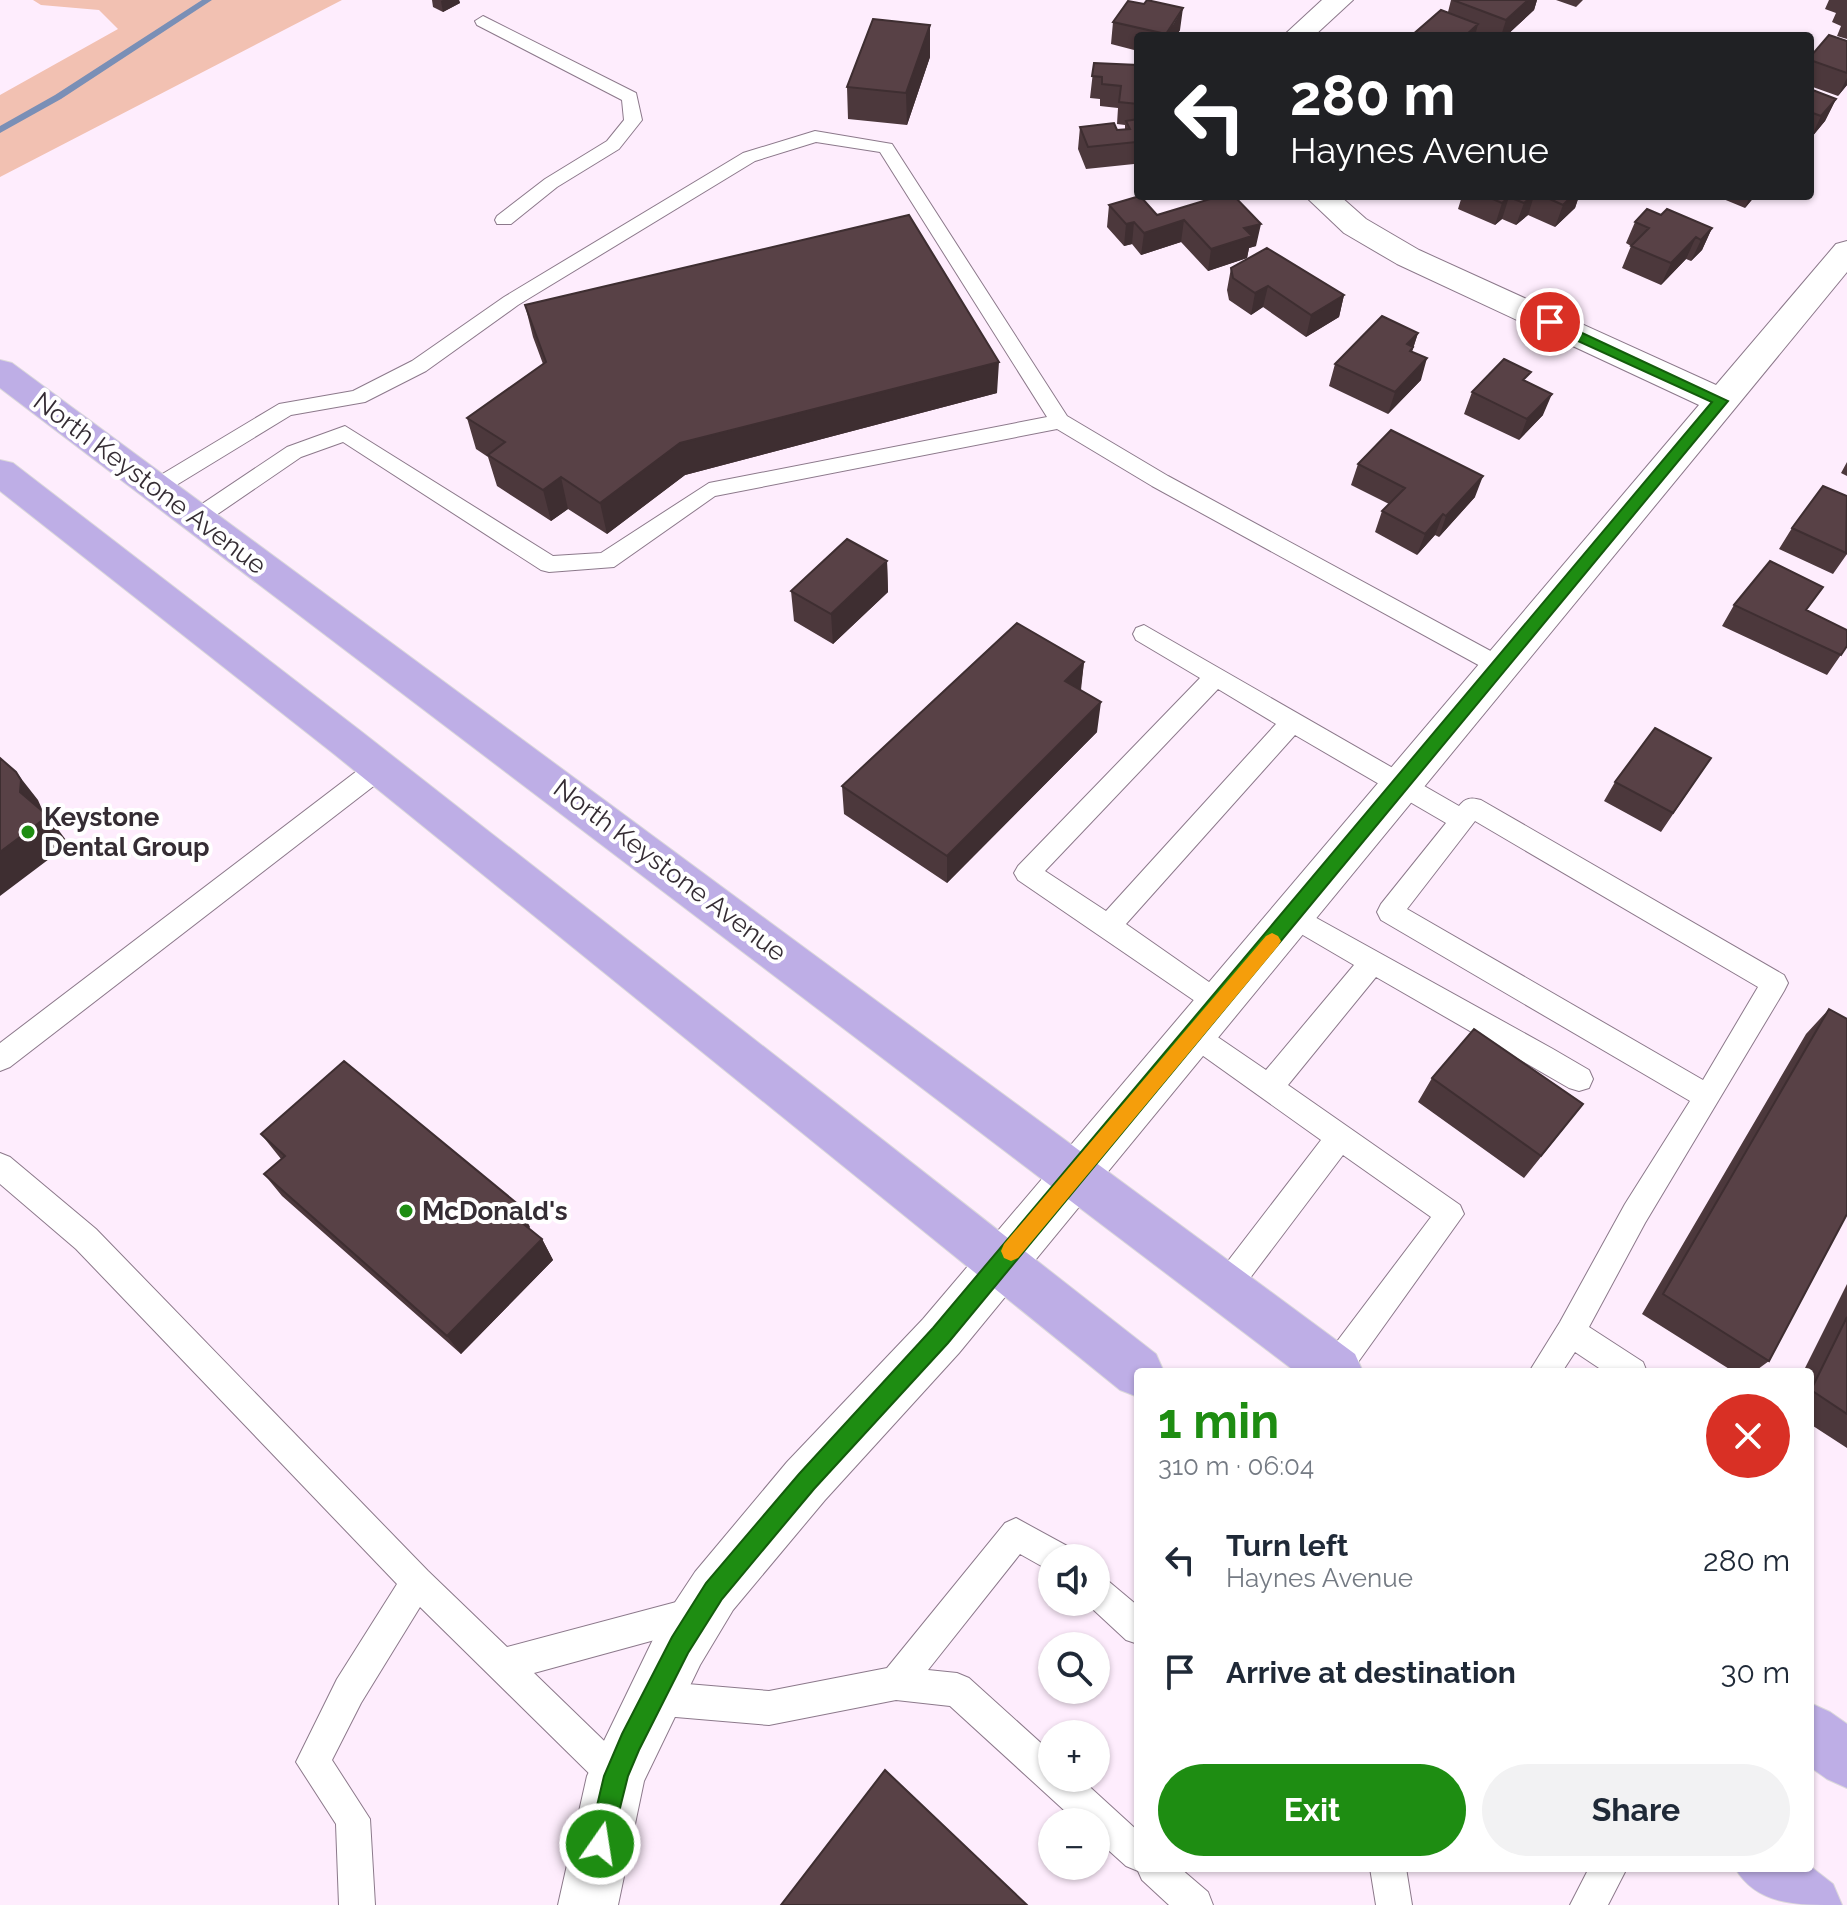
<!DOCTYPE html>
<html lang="en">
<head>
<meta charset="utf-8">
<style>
	:root { --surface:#fff; --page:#f2f2f3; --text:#1f2937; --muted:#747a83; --accent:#1e8d12 }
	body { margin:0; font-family:Raleway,sans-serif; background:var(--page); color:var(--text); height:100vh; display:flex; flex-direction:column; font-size:30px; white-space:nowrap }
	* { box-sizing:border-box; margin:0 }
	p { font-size:26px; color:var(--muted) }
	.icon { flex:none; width:44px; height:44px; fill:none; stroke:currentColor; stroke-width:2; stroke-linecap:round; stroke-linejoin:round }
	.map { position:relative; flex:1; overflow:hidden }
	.panel { position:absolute; left:1134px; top:1368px; width:680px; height:504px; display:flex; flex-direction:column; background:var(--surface); border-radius:8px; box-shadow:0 2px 6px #0004 }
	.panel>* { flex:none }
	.top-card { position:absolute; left:1134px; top:32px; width:680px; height:168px; border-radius:8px; box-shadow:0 2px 6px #0004; background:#202124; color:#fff; overflow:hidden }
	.fabs { position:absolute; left:1038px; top:1544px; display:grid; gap:16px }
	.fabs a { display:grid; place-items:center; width:72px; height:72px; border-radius:50%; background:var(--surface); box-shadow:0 2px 6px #0004; font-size:40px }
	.pin { position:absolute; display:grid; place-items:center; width:68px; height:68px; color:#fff; margin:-34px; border:4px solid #fff; border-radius:50%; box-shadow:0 2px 8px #0007 }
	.me { position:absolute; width:88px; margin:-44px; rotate:13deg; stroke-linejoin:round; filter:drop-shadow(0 0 6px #0008) }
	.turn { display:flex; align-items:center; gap:28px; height:168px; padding:0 24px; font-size:36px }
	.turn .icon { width:104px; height:104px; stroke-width:2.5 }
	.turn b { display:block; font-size:56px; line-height:68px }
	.round { display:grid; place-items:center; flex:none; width:84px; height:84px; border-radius:42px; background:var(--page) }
	.head { display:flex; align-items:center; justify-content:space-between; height:136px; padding:0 24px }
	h1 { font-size:48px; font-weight:700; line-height:60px; color:var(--accent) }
	.action { display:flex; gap:16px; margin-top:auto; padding:16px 24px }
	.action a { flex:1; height:92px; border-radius:48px; background:var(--accent); color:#fff; font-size:32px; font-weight:700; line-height:92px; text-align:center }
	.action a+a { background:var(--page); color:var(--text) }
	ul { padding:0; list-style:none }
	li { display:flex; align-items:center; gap:24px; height:112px; padding:0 24px }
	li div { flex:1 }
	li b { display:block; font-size:30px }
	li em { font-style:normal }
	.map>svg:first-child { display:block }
	.green { fill:#f2c1b2 }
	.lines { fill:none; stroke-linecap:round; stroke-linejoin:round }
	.stream { fill:#7a8fb6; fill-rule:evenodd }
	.service-casing { stroke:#8c798b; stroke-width:2 }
	.minor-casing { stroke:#8c798b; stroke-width:2 }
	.primary-casing { stroke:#dbd9da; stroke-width:2 }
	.service { fill:#fff; fill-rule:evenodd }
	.minor { fill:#fff; fill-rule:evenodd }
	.primary { fill:#beaee6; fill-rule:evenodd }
	.wall { fill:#4c383c }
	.shaded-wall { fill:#3e2e31 }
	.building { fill:#584146; stroke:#3e2e31; stroke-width:2 }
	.route { fill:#1e8d12; stroke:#145c0c; stroke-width:2 }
	.slow { fill:#f59e0b }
	.poi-dot { fill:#1e8d12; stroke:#fff; stroke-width:3 }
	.labels { text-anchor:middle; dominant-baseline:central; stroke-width:8; stroke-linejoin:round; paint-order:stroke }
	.street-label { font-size:26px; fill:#352d34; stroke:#fff }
	.poi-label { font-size:26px; font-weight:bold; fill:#352d34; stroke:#fff; text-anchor:start }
</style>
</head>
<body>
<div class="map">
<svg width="1847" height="1905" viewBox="0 0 1847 1905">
	<rect width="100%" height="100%" fill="#feedfd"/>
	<path class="green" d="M33,0h309l-342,177v-82l118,-66 -19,-19 -58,-5z"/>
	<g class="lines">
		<path class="stream" d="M202,0h10l-151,99 -61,34v-7l55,-31z"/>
		<g class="service-casing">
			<path id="service" d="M483,16l153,77 6,27 -23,29 -62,38 -46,37h-14l-2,-4 2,-4 48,-37 62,-38 17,-21 -2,-20 -145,-75 -2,-4z
				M815,131l77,13 175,272 101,60 341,185 4,6 -4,6 -8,3 -8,-3 -341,-187 -95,-57 -342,67 -101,71 -65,5 -8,-2 -198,-128 -42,15 -95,65h-16l-3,-5 3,-5 97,-65 58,-21 208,130 48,-3 108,-70 338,-66 -167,-265 -64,-10 -61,19 -237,144 -92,66 -61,31 -74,13 -126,77h-16l-3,-5 3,-5 130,-78 74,-13 59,-30 92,-64 239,-144z
				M1144,625l315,181c6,-8 12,-9 22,-6l303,175 4,8 -4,8 -139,232 -56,104 54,35 4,10h-42l-30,-20 -13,20h-33l31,-50 65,-118 65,-103 -309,-181 -4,-8 4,-8 65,-81 -151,-88 -169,189 103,72 4,8 -4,8 -9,3 -9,-3 -193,-132 -4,-7 4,-7 182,-188 -64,-38 -3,-6 3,-6zM1218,689l58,35 -170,187 -61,-40zM1475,821l283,166 -55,93 -296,-171z
				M379,758l9,3 3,7 -3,7 -378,292 -10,4v-28l370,-282z
				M1293,905l260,144 36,21 4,9 -4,9 -10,3 -10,-3 -193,-111 -88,108 172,120 4,9 -113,158 -32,-2 4,-10 108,-143 -88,-62 -108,143 -10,4 -10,-4 -5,-10 5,-10 106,-138 -136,-97 -4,-8 4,-8 9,-4 9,4 63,43 88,-105 -70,-41 -4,-8 4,-8z
				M0,1153l10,4 86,72 332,342 79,76 188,-50 12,4 4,12 -4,12 -12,4 -161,44 94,91 5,12 -5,12 -12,5 -12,-5 -184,-181 -59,96 -29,57 38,59 5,86h-36l-3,-81 -40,-62 41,-83 60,-95 -321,-335 -76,-65z
				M1016,1518l53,29 5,11h-22v14l-32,-18 -92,116 29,3 12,5 83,75v25h28l58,53v37h42l28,24 5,13h-44l-27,-25 -4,-9 -12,-5 -30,-27v-17h-19l-127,-116 -54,-6 -127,25 -117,-10 -12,-5 -5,-12 5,-12 12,-5 117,10 118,-23 118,-145z
				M1096,1575l11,5 31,26v38l-12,-4 -41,-38h11z
				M1370,1868h36l6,37h-36z
				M1589,1868h38l-19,37h-38z"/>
		</g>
		<g class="minor-casing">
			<path id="minor" d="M1322,0h31l-39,36h-31z
				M1305,196h35l26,23 53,31 297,135 120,-141 11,-3v31l-888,1081 -134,147 -92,110 -33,55 -56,116 -26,124h-60l29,-129 73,-151 35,-53 92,-110 136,-143 776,-914 -302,-141 -53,-31z"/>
		</g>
		<g class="primary-casing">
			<path id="primary" d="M0,360l12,3 1343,991 8,18h-67l-1296,-984z
				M0,460l13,3 349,269 794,622 8,18h-26v25l-18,-7 -786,-636 -334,-263z
				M1810,1703l20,9 17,12v64l-20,-9 -17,-12z
				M1810,1866l23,18 9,21c-48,0 -85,0 -107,-37z"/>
		</g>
		<use href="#service" class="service"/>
		<use href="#minor" class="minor"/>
		<use href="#primary" class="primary"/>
	</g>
	<path class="wall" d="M432,0h27l1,3 -17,9 -10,-5z
		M1451,0h86l-3,10 -28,26h-22l-8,-3 -27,-20 -1,-1z
		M1556,0h27l-7,7z
		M1829,0h18v39l-10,-3 4,-10 -9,-4 4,-9 -11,-4z
		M1144,4l36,26 -4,6h-38v15l-27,-7 2,-22z
		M930,25v32l-23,68 -59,-6 -1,-32z
		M1847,41v44l-9,11 -28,-10v-29z
		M1094,63l44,2v109l-4,-10 -48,5 -8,-20 2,-22 37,3h8v-5l-8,-1 1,-16 -18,-2v-7l-10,-1z
		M1810,89l26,10 -11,22 -14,17z
		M1220,196l36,50 -7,2 -2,10 -39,13 -27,-29 -40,13 -9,-11 -8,2 -17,-19 2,-22 48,10z
		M1462,196h117l-4,12 -20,19 -27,-12 -12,10 -14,-6 -7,6 -37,-16z
		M1716,196h39l-10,12z
		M1661,215l51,13 -10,22 -11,11 -5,-2 -25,26 -39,-17 9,-22 -5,-3 9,-21z
		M1231,268l113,27 -5,22 -33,20 -43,-30 -12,8 -22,-15 -2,-10z
		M525,305l472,88 -312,82 -78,59 -39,-25 -17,12 -54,-35 -9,-29 -12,-8 -9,-31 76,-54 -10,-27z
		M1418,333l-6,19 9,28 -33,34 -59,-28 6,-22z
		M1472,392l71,23 -24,25 -55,-26z
		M1847,462v14l-6,-3z
		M1358,464l117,33 -36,40 -4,-2 -18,20 -42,-23 7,-21 7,-7 -38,-19z
		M1823,486l24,68 -14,20 -54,-25 13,-21z
		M887,561l1,31 -55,52 -39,-23 -3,-30z
		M1734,605l74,5 39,36 -20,29 -105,-49z
		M1084,662l-3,28 16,42 -150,151 -103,-69 -2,-28z
		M1698,777l-37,55 -57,-31 11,-19z
		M1829,1009l-60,352 -15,11h-20l-92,-58 164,-280z
		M1432,1078l133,49 -41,51 -106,-76z
		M261,1134l269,93 -1,1 13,11 11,21 -92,94 -179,-158 -18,-22 17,-15z
		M1847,1284v164l-37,-24v-52h-7z"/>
	<path class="shaded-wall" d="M443,0h16l1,3 -17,9 -2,-11z
		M1528,0h9l-3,10 -28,26h-5l5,-16z
		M1183,8l-3,22 -4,6h-10z
		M1478,24l-3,12h-10z
		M930,25v32l-23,68 -1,-32z
		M1847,78v7l-9,11z
		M1836,99l-11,22 -14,17 10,-22z
		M1532,196h2l-6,19 -12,10 8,-22z
		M1572,196h7l-4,12 -20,19 8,-22z
		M1750,196h5l-10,12z
		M1509,197l-7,22 -7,6 7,-22z
		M1184,220l-3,22 -40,13 3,-22z
		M1134,222l-2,22 -8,2 2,-22z
		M1261,224l-5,22 -7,2 -2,10 -39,13 3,-22 33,-21z
		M1712,228l-10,22 -11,11 10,-21z
		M1696,237l-10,22 -25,26 10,-22z
		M1268,286l-5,21 -12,8 4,-22z
		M1344,295l-5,22 -33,20 5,-22z
		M1418,333l-7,21 -4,-10z
		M1427,358l-6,22 -33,34 7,-22z
		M999,362l-2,31 -312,82 -78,59 -7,-31 80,-60z
		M1552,394l-9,21 -24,25 8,-21z
		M1483,476l-8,21 -36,40 7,-21z
		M561,477l7,32 -17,12 -8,-31z
		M1443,514l-8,21 -18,20 8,-21z
		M887,561l1,31 -55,52 -2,-30z
		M1084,662l-4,30 -15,-11z
		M1101,702l-4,30 -150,151v-27z
		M16,772l22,28 4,9v11l-22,-28z
		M48,816l21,28 -69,52v-44z
		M519,1205l11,22 -8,8 -11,-21z
		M542,1239l11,21 -92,94 -14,-18z"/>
	<path class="building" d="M1147,0l36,8 -17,26 -53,-12 15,-21 16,3z
		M1453,0h75l-22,20z
		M1441,10l37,14 -13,12h-54z
		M873,19l57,6 -24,68 -59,-6z
		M1829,35l18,6v32l-37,-13v-3z
		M1094,63l44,2v39l-19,-2 2,-16 -19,-2v-7l-10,-1z
		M1810,89l26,10 -15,17 -11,-4z
		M1138,119v27l-2,-4 -48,5 -8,-20 34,-4 3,7 13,-1 -4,-8z
		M1140,196l17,19 63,-19h14l27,28 -17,4 8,8 -41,13 -27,-29 -40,13 -10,-11 -8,2 -17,-19z
		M1486,196h46l-8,7 -15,-6 -7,6z
		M1543,196h29l-9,9z
		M1647,209l14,6 6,-6 45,19 -11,12 -5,-3 -25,26 -40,-17 18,-18 -14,-6z
		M909,215l90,147 -319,81 -80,60 -39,-26 -18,13 -55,-35 17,-13 -38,-24 79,-56 -21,-57z
		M1267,248l77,47 -33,20 -43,-29 -13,7 -22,-15 -2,-10z
		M1382,316l36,17 -11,11 6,3 -3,4 17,7 -32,34 -60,-28z
		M1504,359l27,13 -8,8 29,14 -25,25 -55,-27z
		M1391,430l92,46 -37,40 -3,-2 -18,20 -43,-23 23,-23 -47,-24z
		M1823,486l24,10 -1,57 -54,-25z
		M847,539l40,22 -56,53 -40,-23z
		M1770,561l53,26 -17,23 41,20v16l-6,9 -107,-50z
		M1017,623l67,39 -19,19 36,21 -154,154 -105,-70z
		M1655,728l56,30 -38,55 -58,-31z
		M0,758l16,14 5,8 -1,12 28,24 -48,36z
		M1829,1009l18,10v195l-78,147 -106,-67z
		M1474,1029l109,75 -42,52 -109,-78z
		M344,1061l175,144 -8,9 31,25 -95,97 -183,-162 21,-18 -24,-22z
		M1847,1317v97l-36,-24z
		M885,1770l142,135h-246z"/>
	<path class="route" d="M1550,318l178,83 -780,942 -134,146 -92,110 -34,54 -49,97 -11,26 -19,76 -9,4 -8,-4 -4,-8 16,-68 18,-42 50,-97 34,-54 93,-109 134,-146 779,-926 -167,-76 -2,-4z"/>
	<path class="slow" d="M1272,933l6,3 3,5 -3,5 -260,312 -7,3 -7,-3 -3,-7 3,-7 262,-308z"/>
	<g class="poi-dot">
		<circle cx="28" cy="832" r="8"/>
		<circle cx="406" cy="1211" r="8"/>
	</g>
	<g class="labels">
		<g class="street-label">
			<text transform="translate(150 483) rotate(37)">North Keystone Avenue</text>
			<text transform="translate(670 870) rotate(37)">North Keystone Avenue</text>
		</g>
		<g class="poi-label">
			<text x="44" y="817">Keystone<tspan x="44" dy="30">Dental Group</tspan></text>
			<text x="422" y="1211">McDonald's</text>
		</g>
	</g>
</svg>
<div class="fabs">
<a><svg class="icon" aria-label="sound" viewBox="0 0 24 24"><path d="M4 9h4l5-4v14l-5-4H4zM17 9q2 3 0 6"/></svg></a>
<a><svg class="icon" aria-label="search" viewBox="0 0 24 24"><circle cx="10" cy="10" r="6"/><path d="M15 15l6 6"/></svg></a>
<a>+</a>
<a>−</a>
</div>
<div class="pin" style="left:1550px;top:322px;background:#d93025"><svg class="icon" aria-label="arrive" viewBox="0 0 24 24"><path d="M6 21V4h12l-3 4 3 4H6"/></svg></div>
<svg class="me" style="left:600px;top:1844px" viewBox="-20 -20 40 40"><circle r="17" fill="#1e8d12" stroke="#fff" stroke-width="3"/><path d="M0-11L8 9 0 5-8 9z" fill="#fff"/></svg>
<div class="top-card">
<div class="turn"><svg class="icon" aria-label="left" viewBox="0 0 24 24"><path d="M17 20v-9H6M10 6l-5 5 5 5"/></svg><div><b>280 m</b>Haynes Avenue</div></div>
</div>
<section class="panel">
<div class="head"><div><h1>1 min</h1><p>310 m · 06:04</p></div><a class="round" style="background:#d93025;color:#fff"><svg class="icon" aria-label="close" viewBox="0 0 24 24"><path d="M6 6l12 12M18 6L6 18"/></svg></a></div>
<ul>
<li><svg class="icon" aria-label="left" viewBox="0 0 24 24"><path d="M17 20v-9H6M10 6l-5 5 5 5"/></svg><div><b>Turn left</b><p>Haynes Avenue</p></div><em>280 m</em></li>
<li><svg class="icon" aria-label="arrive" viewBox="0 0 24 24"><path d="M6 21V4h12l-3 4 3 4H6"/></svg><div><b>Arrive at destination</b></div><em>30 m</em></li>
</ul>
<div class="action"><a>Exit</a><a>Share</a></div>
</section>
</div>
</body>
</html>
